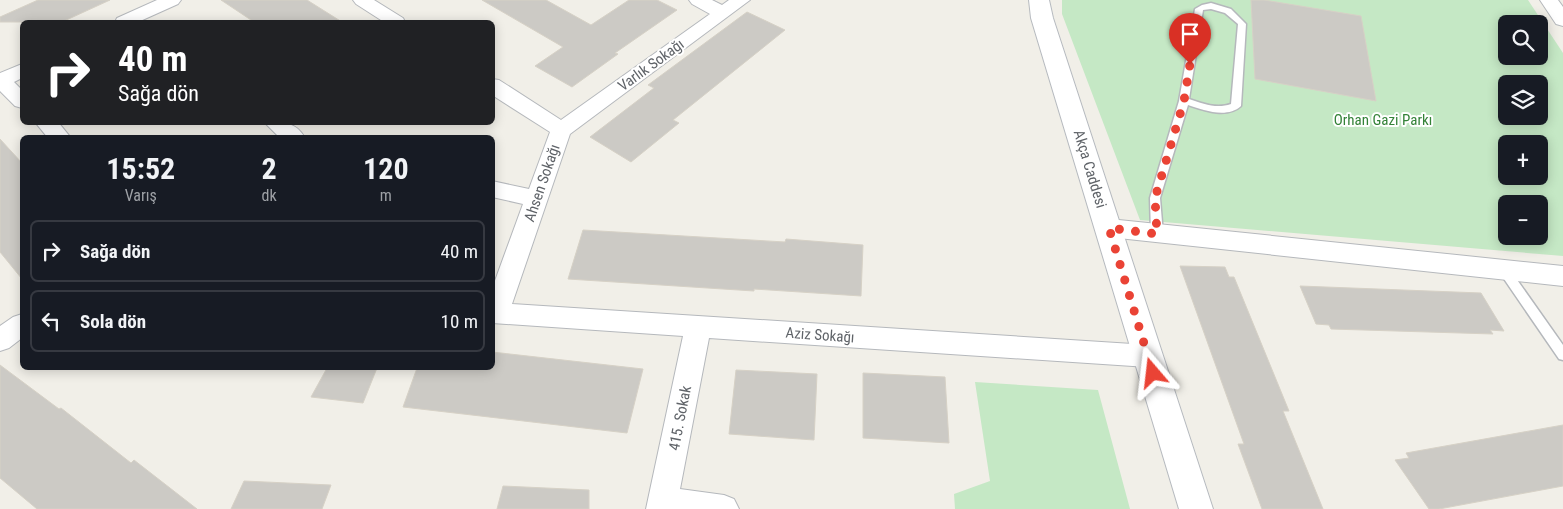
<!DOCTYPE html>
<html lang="tr">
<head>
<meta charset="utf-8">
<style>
	:root { --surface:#171b24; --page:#20242c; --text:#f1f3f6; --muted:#9ea1a6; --line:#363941 }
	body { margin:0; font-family:"Roboto Condensed",sans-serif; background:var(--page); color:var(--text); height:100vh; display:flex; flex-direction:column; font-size:19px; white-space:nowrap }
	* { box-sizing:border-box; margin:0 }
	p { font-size:16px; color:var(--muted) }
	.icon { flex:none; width:28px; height:28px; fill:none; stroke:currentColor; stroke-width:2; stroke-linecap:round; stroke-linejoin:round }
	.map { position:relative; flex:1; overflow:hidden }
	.drawer { position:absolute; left:20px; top:135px; width:475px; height:235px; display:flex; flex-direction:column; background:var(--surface); border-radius:8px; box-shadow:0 2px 12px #0003 }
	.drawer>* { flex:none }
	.top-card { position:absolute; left:20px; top:20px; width:475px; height:105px; border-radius:8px; box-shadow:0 2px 12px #0003; background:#202124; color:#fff; overflow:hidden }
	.buttons { position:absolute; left:1498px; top:15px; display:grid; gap:10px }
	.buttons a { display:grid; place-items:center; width:50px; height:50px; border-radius:8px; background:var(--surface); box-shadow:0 2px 12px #0003; font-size:25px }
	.pin { position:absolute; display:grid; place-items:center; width:42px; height:42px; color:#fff; margin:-51px -21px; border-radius:50% 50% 50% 0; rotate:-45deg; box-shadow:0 0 5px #0007 }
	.pin .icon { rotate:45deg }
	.me { position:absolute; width:55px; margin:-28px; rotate:343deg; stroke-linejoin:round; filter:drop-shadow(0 0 4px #0008) }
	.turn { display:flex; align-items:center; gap:18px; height:105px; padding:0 15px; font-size:22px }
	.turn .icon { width:65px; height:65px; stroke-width:2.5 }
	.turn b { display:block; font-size:35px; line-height:42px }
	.eta { display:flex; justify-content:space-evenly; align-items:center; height:85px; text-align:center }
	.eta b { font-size:30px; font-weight:700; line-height:35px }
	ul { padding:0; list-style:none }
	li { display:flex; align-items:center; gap:15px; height:62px; margin:0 10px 8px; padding:0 5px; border:2px solid var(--line); border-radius:8px }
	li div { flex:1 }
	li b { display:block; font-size:19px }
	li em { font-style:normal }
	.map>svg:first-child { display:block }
	.green { fill:#c5e8c5; fill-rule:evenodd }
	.building { fill:#cccac5; stroke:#d6d1c6 }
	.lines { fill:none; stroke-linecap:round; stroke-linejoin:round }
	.service-casing { stroke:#b5b8bc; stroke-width:3 }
	.minor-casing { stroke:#b5b8bc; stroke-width:2 }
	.secondary-casing { stroke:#b6babf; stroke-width:2 }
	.service { fill:#fff; fill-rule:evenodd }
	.minor { fill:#fff; fill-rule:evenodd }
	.secondary { fill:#fff; fill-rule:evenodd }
	.route { stroke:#ea4335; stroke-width:9; stroke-dasharray:0 16.2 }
	.labels { text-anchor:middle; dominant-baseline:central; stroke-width:4; stroke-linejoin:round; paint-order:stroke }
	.street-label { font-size:15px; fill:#5f6368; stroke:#fff }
	.park-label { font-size:15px; fill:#348238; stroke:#fff }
</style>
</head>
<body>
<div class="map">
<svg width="1563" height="509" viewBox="0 0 1563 509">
	<rect width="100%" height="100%" fill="#f1efe8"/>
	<path class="green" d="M1062,0h466l35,53v203l-423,-36 -78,-206zM1506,24h33v32h-33zM1506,84h33v32h-33zM1506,144h33v32h-33zM1506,204h33v32h-33z
		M975,382l123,8 32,119h-175l-1,-15 36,-13z"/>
	<path class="building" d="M38,0h72l-48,22h-62v-5z
		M221,0h86l35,22h-88z
		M482,0h64l45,25 38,-25h28l20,10 -62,43 3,1 -46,33 -37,-21 28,-19z
		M1251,0h13l97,16 15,85 -121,-22z
		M747,12l38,18 -112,90 6,3 -48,39 -41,-25 64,-49 -6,-3z
		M0,139l22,24v116l-22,-27z
		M583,230l202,12 1,-3 77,6 -2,51 -107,-7v2l-186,-12z
		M1180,266l45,1 4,10h5l55,134h-6l40,98h-61l-24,-65h6z
		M1300,286l181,7 23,38 -14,-1 3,4 -162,-5 -2,-4 -13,-1z
		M492,352l151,17 -16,64 -224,-26 14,-39h75z
		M0,365l59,44 2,-1 70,55 3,-3 63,49h-160l-37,-31z
		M327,368h50l-14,35 -52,-6z
		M736,370l81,4 -3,66 -85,-6z
		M863,373l82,4 4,66 -86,-5z
		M1563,425v61l-124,23h-10l-34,-49 14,-2 -3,-5z
		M244,481l87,4 -9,24h-91z
		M503,486l86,4v19h-92z"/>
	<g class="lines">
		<g class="service-casing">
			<path id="service" d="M1211,3l20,6 15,15 -5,82c-14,13 -38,4 -53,-1l-28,93 3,36 -6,4 -6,-4 -1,-36 29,-97 16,-92 7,-4zM1211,9l14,4 13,11 -7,80c-14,5 -28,0 -42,-5l14,-89z
				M1504,265l4,2 55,78v15l-4,-1 -59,-86 -2,-3 2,-3z"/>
		</g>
		<g class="minor-casing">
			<path id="minor" d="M157,0h24l-3,4 -40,18h-23l2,-4z
				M353,0h21l29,18 2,4h-21l-28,-18z
				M689,0h23l10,5 7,-5h21l-180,134 -58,170 636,41 9,3 4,8 -4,8 -9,3 -439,-29 -29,151 44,6 10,4 5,10h-93l37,-173 -191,-13v-34l31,-85 -31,-7v-16l37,8 21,-57 -58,-37v-16l7,1 62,40 149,-106 -18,-10z
				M1540,0h18l5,7v19l-7,-2z
				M22,64v14l-8,4 8,8v18l-7,-2 -15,-15v-18z
				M35,122h23l13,16h-23z
				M264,122c17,0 32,-1 41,16h-25z
				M1109,219l454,47v20l-454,-49 -8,-3 -4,-6 4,-6z
				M22,314v24l-13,10 -9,3v-25l13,-9z"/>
		</g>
		<g class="secondary-casing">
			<path id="secondary" d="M1029,0h20l4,18 160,491h-34l-148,-491z"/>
		</g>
		<use href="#service" class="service"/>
		<use href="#minor" class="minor"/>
		<use href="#secondary" class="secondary"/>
	</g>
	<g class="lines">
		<path class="route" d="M1153,373l-44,-145 48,6 -2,-36 29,-97 6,-37"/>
	</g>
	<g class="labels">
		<g class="street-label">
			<text transform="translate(651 65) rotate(-36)">Varlık Sokağı</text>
			<text transform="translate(1090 169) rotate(73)">Akça Caddesi</text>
			<text transform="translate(542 183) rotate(-71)">Ahsen Sokağı</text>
			<text transform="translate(820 335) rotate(4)">Aziz Sokağı</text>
			<text transform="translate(680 418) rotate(-79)">415. Sokak</text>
		</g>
		<g class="park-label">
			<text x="1383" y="120">Orhan Gazi Parkı</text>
		</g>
	</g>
</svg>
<div class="buttons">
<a><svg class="icon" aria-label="search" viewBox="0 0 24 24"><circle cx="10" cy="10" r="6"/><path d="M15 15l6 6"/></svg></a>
<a><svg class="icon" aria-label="layers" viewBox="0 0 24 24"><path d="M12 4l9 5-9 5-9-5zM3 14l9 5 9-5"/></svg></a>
<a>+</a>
<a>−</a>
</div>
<div class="pin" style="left:1190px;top:64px;background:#d93025"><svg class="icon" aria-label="arrive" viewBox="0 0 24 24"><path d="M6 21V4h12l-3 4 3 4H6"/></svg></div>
<svg class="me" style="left:1153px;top:373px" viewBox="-20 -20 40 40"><path d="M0-17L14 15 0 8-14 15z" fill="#ea4335" stroke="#fff" stroke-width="4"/></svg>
<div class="top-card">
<div class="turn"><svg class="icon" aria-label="right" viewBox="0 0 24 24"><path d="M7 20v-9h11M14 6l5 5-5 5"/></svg><div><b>40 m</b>Sağa dön</div></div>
</div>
<section class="drawer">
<div class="eta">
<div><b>15:52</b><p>Varış</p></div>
<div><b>2</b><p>dk</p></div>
<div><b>120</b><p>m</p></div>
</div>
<ul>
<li><svg class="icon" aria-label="right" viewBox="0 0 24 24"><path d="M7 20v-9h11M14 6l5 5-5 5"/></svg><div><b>Sağa dön</b></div><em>40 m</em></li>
<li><svg class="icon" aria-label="left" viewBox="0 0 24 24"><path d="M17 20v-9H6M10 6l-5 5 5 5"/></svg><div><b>Sola dön</b></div><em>10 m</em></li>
</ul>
</section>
</div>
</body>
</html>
